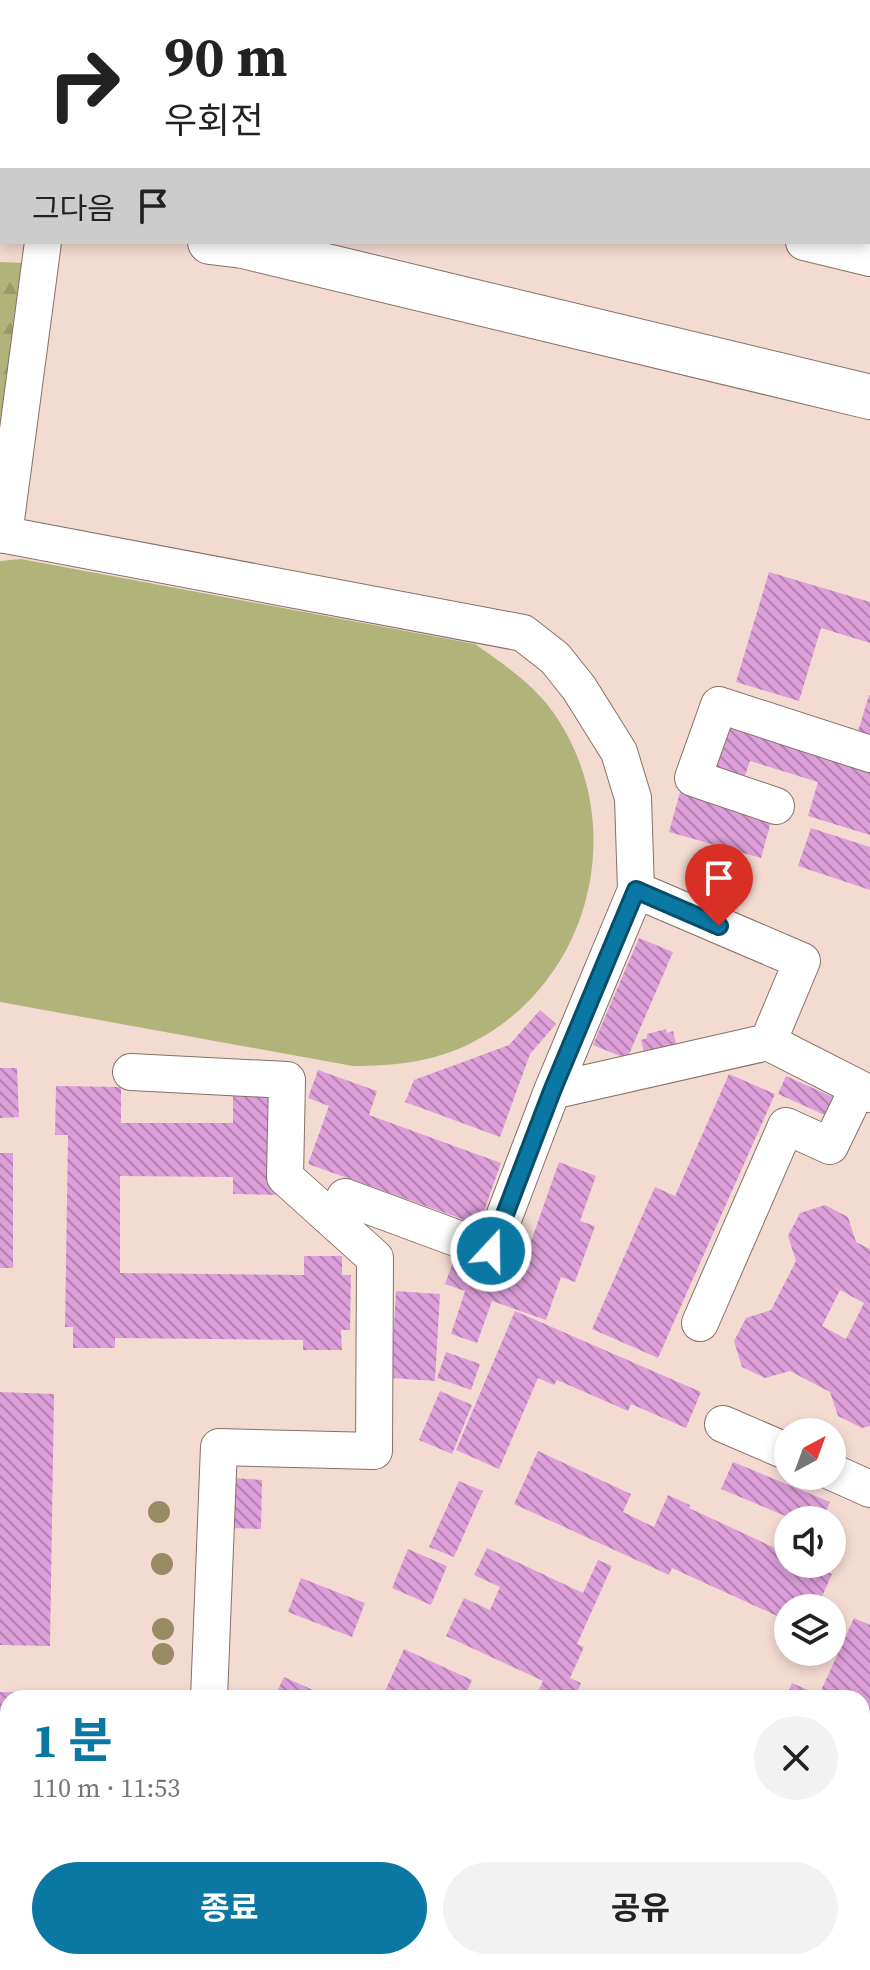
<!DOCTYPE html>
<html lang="ko">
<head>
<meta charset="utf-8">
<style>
	:root { --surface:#fff; --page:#f2f2f2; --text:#222; --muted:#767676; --accent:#0a78a2 }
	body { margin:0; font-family:"Source Serif 4","Noto Sans KR",serif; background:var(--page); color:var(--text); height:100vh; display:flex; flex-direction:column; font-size:30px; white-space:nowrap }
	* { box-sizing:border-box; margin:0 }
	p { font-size:26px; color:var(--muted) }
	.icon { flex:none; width:44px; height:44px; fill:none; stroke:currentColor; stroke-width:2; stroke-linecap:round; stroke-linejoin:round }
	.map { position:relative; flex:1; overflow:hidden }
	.details { position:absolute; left:0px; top:1690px; width:870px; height:280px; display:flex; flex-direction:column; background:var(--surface); border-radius:24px 24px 0 0; box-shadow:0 4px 12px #0003 }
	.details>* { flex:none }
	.top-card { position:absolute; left:0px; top:0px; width:870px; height:244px; box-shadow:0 4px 12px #0003; background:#fff; color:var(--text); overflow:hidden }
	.needle { width:52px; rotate:41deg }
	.fabs { position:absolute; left:774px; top:1418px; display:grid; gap:16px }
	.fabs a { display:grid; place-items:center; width:72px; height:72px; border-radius:50%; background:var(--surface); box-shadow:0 4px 12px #0003; font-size:40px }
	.pin { position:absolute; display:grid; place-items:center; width:68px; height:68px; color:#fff; margin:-82px -34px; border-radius:50% 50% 50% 0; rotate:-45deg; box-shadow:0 0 8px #0007 }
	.pin .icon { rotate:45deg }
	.me { position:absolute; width:88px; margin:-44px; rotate:21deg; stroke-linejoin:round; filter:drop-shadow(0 0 6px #0008) }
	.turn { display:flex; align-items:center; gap:28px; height:168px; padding:0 32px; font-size:36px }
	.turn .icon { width:104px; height:104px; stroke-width:2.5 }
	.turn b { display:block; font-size:56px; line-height:68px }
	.then { display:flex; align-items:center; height:76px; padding:0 32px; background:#0003; gap:16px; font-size:30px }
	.round { display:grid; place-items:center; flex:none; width:84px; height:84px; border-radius:42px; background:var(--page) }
	.headline { display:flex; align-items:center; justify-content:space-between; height:136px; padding:0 32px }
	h1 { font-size:48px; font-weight:700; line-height:60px; color:var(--accent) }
	.action { display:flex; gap:16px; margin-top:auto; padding:16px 32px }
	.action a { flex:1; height:92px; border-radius:48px; background:var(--accent); color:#fff; font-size:32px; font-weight:700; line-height:92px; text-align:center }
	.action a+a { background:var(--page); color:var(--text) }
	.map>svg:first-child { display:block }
	.grass { fill:#b1b47a }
	.forest { fill:url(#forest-firs) }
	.water { fill:url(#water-rules) }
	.building { fill:url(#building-back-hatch); fill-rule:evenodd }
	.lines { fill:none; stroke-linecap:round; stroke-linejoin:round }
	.minor-casing { stroke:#867068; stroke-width:38 }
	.major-casing { stroke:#867068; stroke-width:46 }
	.path { stroke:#a3918a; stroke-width:5; stroke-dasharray:6 4; stroke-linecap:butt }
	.minor { stroke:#fff; stroke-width:36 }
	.major { stroke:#fff; stroke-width:44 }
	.tree { fill:#978c64 }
	.route-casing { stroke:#064e69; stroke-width:20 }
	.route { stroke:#0a78a2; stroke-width:14 }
</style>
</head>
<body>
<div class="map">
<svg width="870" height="1970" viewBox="0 0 870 1970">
	<defs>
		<pattern id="forest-firs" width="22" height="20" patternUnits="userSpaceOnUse" patternTransform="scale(2)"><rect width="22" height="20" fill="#b1b47a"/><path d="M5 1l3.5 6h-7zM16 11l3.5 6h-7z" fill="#989a69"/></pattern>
		<pattern id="water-rules" width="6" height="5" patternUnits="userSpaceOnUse" patternTransform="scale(2)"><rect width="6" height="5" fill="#75b9f1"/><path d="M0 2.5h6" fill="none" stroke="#6096c3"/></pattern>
		<pattern id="building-back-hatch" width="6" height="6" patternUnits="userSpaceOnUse" patternTransform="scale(2)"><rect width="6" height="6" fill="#dd9fda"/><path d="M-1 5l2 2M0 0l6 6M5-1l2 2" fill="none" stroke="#b381b0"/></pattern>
	</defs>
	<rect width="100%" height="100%" fill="#f4dbd2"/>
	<path class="grass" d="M21,559l454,85c31,22 63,43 84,77 70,110 30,263 -88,322 -37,19 -77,23 -118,23l-353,-64v-441z
		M112,1962h77l18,8h-76z"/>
	<path class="forest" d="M0,262l28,1 -28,208z
		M352,1962h205l19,8h-205z"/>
	<path class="water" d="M0,1947l8,3v12h28l19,8h-55z"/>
	<path class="building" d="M769,572l101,30v41l-49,-15 -22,73 -63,-19z
		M869,695h1v47l-14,-4z
		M728,726l142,42v67l-62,-19 10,-34 -68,-21 -6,18 -29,-9z
		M680,792l92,26 -11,40 -92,-26z
		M811,828l59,19v43l-72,-24z
		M639,938l34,14 -46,107 -34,-14z
		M540,1010l16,14 -26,30 -30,83 -95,-35 9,-22 95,-35z
		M666,1029l1,4 6,-2 6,26 -32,8 -6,-25 6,-2v-4z
		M0,1068h17l2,49 -19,1z
		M318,1070l59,21 -8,24 132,48 -22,62 -171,-61 21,-58 -21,-8z
		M729,1074l46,20 -117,264 -66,-29 63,-142 20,9z
		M786,1076l49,22 -8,18 -49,-22z
		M56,1086l65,1v36h112v-36l48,1v107l-48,-1v-17l-113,-1v97l184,2v-19h38v19h9l-1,55h-9l1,20h-39v-10l-188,-2v10h-42v-21h-8l3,-192h-13z
		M0,1153h13v115h-13z
		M559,1162l37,14 -16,45 15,5 -20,56 -14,-5 -15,43 -54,-19 -15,42 -26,-9 14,-43 -20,-7 8,-22 63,22z
		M825,1205l23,12 8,25 14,7v177l-8,2 -24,-12 -8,-24 -40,-21 -25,7 -23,-11 -8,-26 12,-23 25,-8 25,-49 -8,-25 12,-23zM840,1290l24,13 -18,36 -24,-13z
		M396,1291l44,3 -5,87 -44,-3z
		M515,1311l186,81 -15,36 -55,-24 -3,7 -71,-31 -3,5 -16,-7 -39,91 -43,-19z
		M446,1352l34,12 -9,26 -34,-12z
		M440,1391l32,14 -20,49 -33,-14z
		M0,1392l54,2 -4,252 -50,-1z
		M538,1451l93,43 -8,18 31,15 14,-32 22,10 -1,3 99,46v10h21l23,10 -15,34h-29v13l-116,-53 -3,7 -155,-71z
		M733,1462l97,40 -8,18h-27l-74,-31z
		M232,1478l30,2 -1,49 -31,-1z
		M459,1481l24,10 -29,66 -25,-10z
		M487,1548l96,45 15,-33 14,6 -35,78 7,3 -14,31 11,5 -6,15 -19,-9 -4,9h-17l8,-17 -97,-45 18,-38 26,12 10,-23 -26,-12z
		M408,1549l39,17 -16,39 -39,-17z
		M301,1578l64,25 -13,34 -64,-25z
		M854,1618l16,7v108l-8,-4v-31h-76l6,-15 27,12z
		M404,1649l68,31 -8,18h-82z
		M284,1677l47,21h-57z
		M0,1692l43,1v5h-35v53h-8z"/>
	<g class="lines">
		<g class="minor-casing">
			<path id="minor" d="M436,0v2
				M688,0l7,2
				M384,2v-2
				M868,37l2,-5
				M0,61h2
				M804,242l66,16
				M0,534l523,99 32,25 24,30 40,64 14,46 3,92 -84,201 -61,160 -146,-54
				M4,535l39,-293
				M776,806l-83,-28 26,-73 151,49
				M636,890l166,71 -34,81
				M131,1072l156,8 -2,97 90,81 -1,193 -155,-4 -10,251
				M552,1091l216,-49 102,52
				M700,1323l86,-197 44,20 28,-58
				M723,1424l65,28
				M832,1472l38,17
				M862,1794l8,-16
				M0,1867l8,3
				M862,1907l8,4
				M226,1962l19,8
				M778,1970l4,-8"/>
		</g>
		<g class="major-casing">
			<path id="major" d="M0,218h2
				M210,242l33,4 627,151"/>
		</g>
		<path class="path" d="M0,1924l8,4
			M90,1962l19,8"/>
		<use href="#minor" class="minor"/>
		<use href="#major" class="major"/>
	</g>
	<g class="tree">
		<circle cx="159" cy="1512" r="11"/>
		<circle cx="162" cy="1564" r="11"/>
		<circle cx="163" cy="1629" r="11"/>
		<circle cx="163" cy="1654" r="11"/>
	</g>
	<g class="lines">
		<g class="route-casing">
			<path id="route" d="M491,1251l61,-160 84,-201 83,36"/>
		</g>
		<use href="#route" class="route"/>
	</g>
</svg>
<div class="fabs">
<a><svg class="needle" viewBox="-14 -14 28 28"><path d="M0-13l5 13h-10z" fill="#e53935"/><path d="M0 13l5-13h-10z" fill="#767676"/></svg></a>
<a><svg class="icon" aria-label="sound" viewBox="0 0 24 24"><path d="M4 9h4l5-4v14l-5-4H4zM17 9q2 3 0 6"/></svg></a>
<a><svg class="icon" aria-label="layers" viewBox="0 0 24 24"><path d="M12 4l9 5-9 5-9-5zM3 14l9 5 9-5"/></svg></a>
</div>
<div class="pin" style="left:719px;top:926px;background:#d93025"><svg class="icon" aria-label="arrive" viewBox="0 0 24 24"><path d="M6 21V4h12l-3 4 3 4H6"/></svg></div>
<svg class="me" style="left:491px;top:1251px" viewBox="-20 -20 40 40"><circle r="17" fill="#0a78a2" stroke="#fff" stroke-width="3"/><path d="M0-11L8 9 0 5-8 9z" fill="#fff"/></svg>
<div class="top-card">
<div class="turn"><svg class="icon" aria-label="right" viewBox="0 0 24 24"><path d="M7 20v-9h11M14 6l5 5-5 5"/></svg><div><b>90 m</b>우회전</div></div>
<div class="then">그다음<svg class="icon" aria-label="arrive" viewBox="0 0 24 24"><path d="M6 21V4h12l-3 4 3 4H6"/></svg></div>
</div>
<section class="details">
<div class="headline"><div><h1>1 분</h1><p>110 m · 11:53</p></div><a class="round"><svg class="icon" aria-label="close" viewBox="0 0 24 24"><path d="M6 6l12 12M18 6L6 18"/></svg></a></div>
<div class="action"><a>종료</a><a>공유</a></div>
</section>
</div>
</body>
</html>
